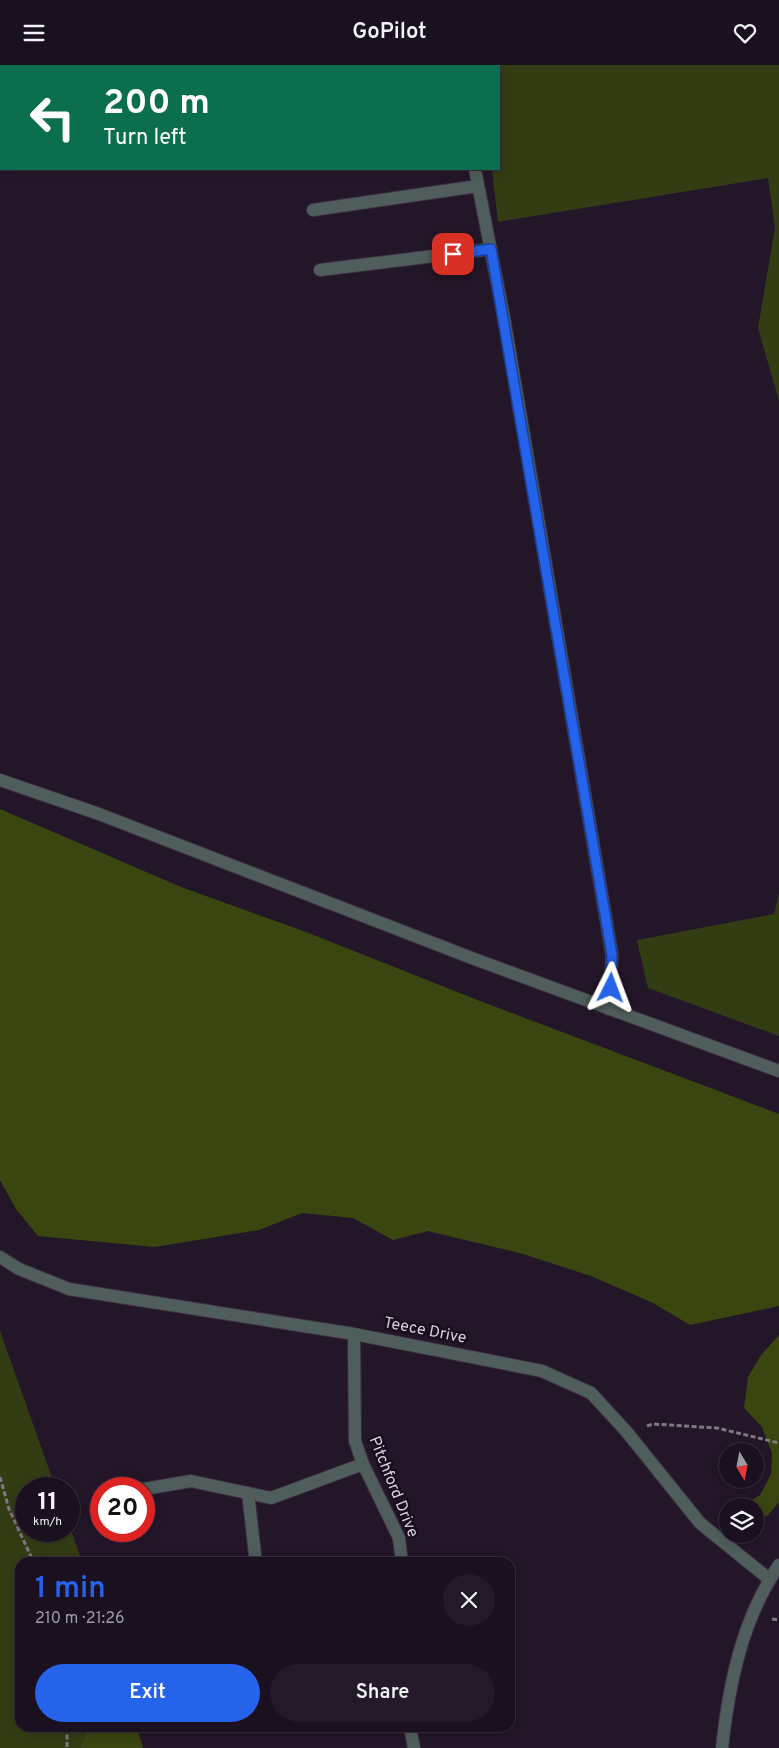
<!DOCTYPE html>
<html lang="en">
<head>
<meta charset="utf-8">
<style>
	:root { --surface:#1a101f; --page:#231928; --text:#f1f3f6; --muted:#9f9da4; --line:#38303d; --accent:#2563eb }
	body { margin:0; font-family:Overpass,sans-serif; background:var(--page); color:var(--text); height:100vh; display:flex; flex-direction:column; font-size:19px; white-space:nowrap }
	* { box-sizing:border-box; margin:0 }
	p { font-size:16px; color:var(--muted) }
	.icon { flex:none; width:28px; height:28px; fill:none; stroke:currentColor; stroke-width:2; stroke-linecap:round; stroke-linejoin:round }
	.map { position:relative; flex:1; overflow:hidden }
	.details { position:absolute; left:15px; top:1492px; width:500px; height:175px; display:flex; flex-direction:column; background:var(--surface); border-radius:15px; box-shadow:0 2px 12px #0003,0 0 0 1px var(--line) }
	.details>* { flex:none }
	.guide { position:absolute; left:0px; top:0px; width:500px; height:105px; box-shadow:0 2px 12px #0003,0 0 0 1px var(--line); background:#0b6e4f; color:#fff; overflow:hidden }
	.needle { width:32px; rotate:170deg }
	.fabs { position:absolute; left:719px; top:1378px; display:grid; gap:10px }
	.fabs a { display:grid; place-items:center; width:45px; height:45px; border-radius:50%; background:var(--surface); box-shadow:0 2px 12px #0003,0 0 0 1px var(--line); font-size:25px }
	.speed { position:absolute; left:15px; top:1412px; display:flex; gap:10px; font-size:25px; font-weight:700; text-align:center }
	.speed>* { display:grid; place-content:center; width:65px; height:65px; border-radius:50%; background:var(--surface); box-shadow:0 2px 12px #0003,0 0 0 1px var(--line); line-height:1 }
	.speed small { font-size:12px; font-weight:400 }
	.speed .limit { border:8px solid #d22; background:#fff; color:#111 }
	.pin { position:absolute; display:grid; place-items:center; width:42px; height:42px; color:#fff; margin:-21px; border-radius:10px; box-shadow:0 2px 8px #0006 }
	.me { position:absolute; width:55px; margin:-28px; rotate:3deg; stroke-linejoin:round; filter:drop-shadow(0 0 4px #0008) }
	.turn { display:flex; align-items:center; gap:18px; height:105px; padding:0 20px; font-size:22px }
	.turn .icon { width:65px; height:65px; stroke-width:2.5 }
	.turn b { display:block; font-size:35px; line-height:42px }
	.round { display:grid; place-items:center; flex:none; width:52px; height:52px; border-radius:26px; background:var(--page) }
	.head { display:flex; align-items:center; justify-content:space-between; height:85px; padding:0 20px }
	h1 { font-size:30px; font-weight:600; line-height:38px; color:var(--accent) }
	.action { display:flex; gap:10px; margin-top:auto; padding:10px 20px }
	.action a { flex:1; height:58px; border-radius:30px; background:var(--accent); color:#fff; font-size:20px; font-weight:600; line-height:58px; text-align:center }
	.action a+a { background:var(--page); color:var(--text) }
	header { display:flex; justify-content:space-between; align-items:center; height:65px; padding:0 20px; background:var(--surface); font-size:22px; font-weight:600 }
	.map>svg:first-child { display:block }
	.green { fill:#333d14 }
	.forest { fill:#394610 }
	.building { fill:#34235c; stroke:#4e4961 }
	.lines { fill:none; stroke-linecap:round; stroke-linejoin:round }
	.minor-casing { stroke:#3d3042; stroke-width:14 }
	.path { stroke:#817686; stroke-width:3; stroke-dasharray:5 2.5; stroke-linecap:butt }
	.minor { stroke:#4f5e5c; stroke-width:12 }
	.route-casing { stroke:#184099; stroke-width:12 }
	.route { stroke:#2563eb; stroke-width:9 }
	.labels { text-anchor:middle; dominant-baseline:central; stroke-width:5; stroke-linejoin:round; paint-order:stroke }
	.street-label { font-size:16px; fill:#dad1de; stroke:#1a0d20 }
</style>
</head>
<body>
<header><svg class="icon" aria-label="menu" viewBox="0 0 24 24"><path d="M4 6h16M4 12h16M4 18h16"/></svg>GoPilot<svg class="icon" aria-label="heart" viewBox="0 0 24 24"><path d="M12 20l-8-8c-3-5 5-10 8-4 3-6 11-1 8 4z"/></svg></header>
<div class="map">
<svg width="779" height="1683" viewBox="0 0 779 1683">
	<rect width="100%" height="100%" fill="#231629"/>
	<path class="green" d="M480,0h299v336l-21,-73 17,-100 -7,-50 -270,44 -6,-53h7v-103z
		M779,829v142l-131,-48 -11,-48 137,-26z
		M0,1266l56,158h-30v42h43v-7l13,38 -62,1v164l68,1 -8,20h-80z"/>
	<path class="forest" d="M0,744l181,78 125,45 174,69 299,113v192l-89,19 -37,-22 -62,-27 -68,-22 -95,-23 -35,9 -40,-22 -51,-5 -43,17 -104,17 -117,-11 -22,-27 -16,-29z
		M779,1270v167l-11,13 -13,7v-16h-13l18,-11 11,-21 1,-21 -10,-26 -18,-19 4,-31 13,-22z
		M88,1663h49l6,20h-63z"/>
	<path class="building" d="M0,0h77l-76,1 -1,13z
		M143,0h65v1h-64z"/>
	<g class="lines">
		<g class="minor-casing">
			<path id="minor" d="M455,0v1
				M417,1l6,-1
				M0,80h1
				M475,104l29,149 108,637 -3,54
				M313,145l165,-24
				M320,205l171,-21
				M0,715l99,34 378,146 302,111
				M0,1192l19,12 50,20 285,45 188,37 49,22 35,38 74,92 69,56
				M354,1269l1,107 8,23 36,74 3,25
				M144,1424l47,-8 80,17 92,-34
				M248,1428l8,70
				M410,1662l4,21
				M722,1683c7,-64 20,-129 57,-183"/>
		</g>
		<path class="path" d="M647,1361l6,-2 64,4 62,15
			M0,1412l9,32 25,54
			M772,1554l7,1
			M67,1662v21"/>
		<use href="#minor" class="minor"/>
	</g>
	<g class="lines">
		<g class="route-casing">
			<path id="route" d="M453,189l38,-5 121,706 -1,33"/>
		</g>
		<use href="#route" class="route"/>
	</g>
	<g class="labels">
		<g class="street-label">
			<text transform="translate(425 1266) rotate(11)">Teece Drive</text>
			<text transform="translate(393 1422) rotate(68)">Pitchford Drive</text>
		</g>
	</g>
</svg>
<div class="fabs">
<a><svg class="needle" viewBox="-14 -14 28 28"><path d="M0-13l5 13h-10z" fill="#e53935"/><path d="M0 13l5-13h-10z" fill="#9f9da4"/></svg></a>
<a><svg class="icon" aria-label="layers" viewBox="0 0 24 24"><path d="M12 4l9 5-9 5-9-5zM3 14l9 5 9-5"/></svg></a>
</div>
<div class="speed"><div>11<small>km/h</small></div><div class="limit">20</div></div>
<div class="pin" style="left:453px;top:189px;background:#d93025"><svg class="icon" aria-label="arrive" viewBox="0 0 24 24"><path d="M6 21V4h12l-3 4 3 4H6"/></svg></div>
<svg class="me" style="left:611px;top:923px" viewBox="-20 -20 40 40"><path d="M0-17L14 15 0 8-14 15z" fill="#2563eb" stroke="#fff" stroke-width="4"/></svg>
<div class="guide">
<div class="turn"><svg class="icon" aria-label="left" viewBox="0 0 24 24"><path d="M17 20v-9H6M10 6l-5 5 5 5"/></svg><div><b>200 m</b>Turn left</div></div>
</div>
<section class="details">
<div class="head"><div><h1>1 min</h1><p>210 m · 21:26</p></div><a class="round"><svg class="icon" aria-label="close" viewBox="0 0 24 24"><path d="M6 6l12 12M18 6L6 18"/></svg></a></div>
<div class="action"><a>Exit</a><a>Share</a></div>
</section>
</div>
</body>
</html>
